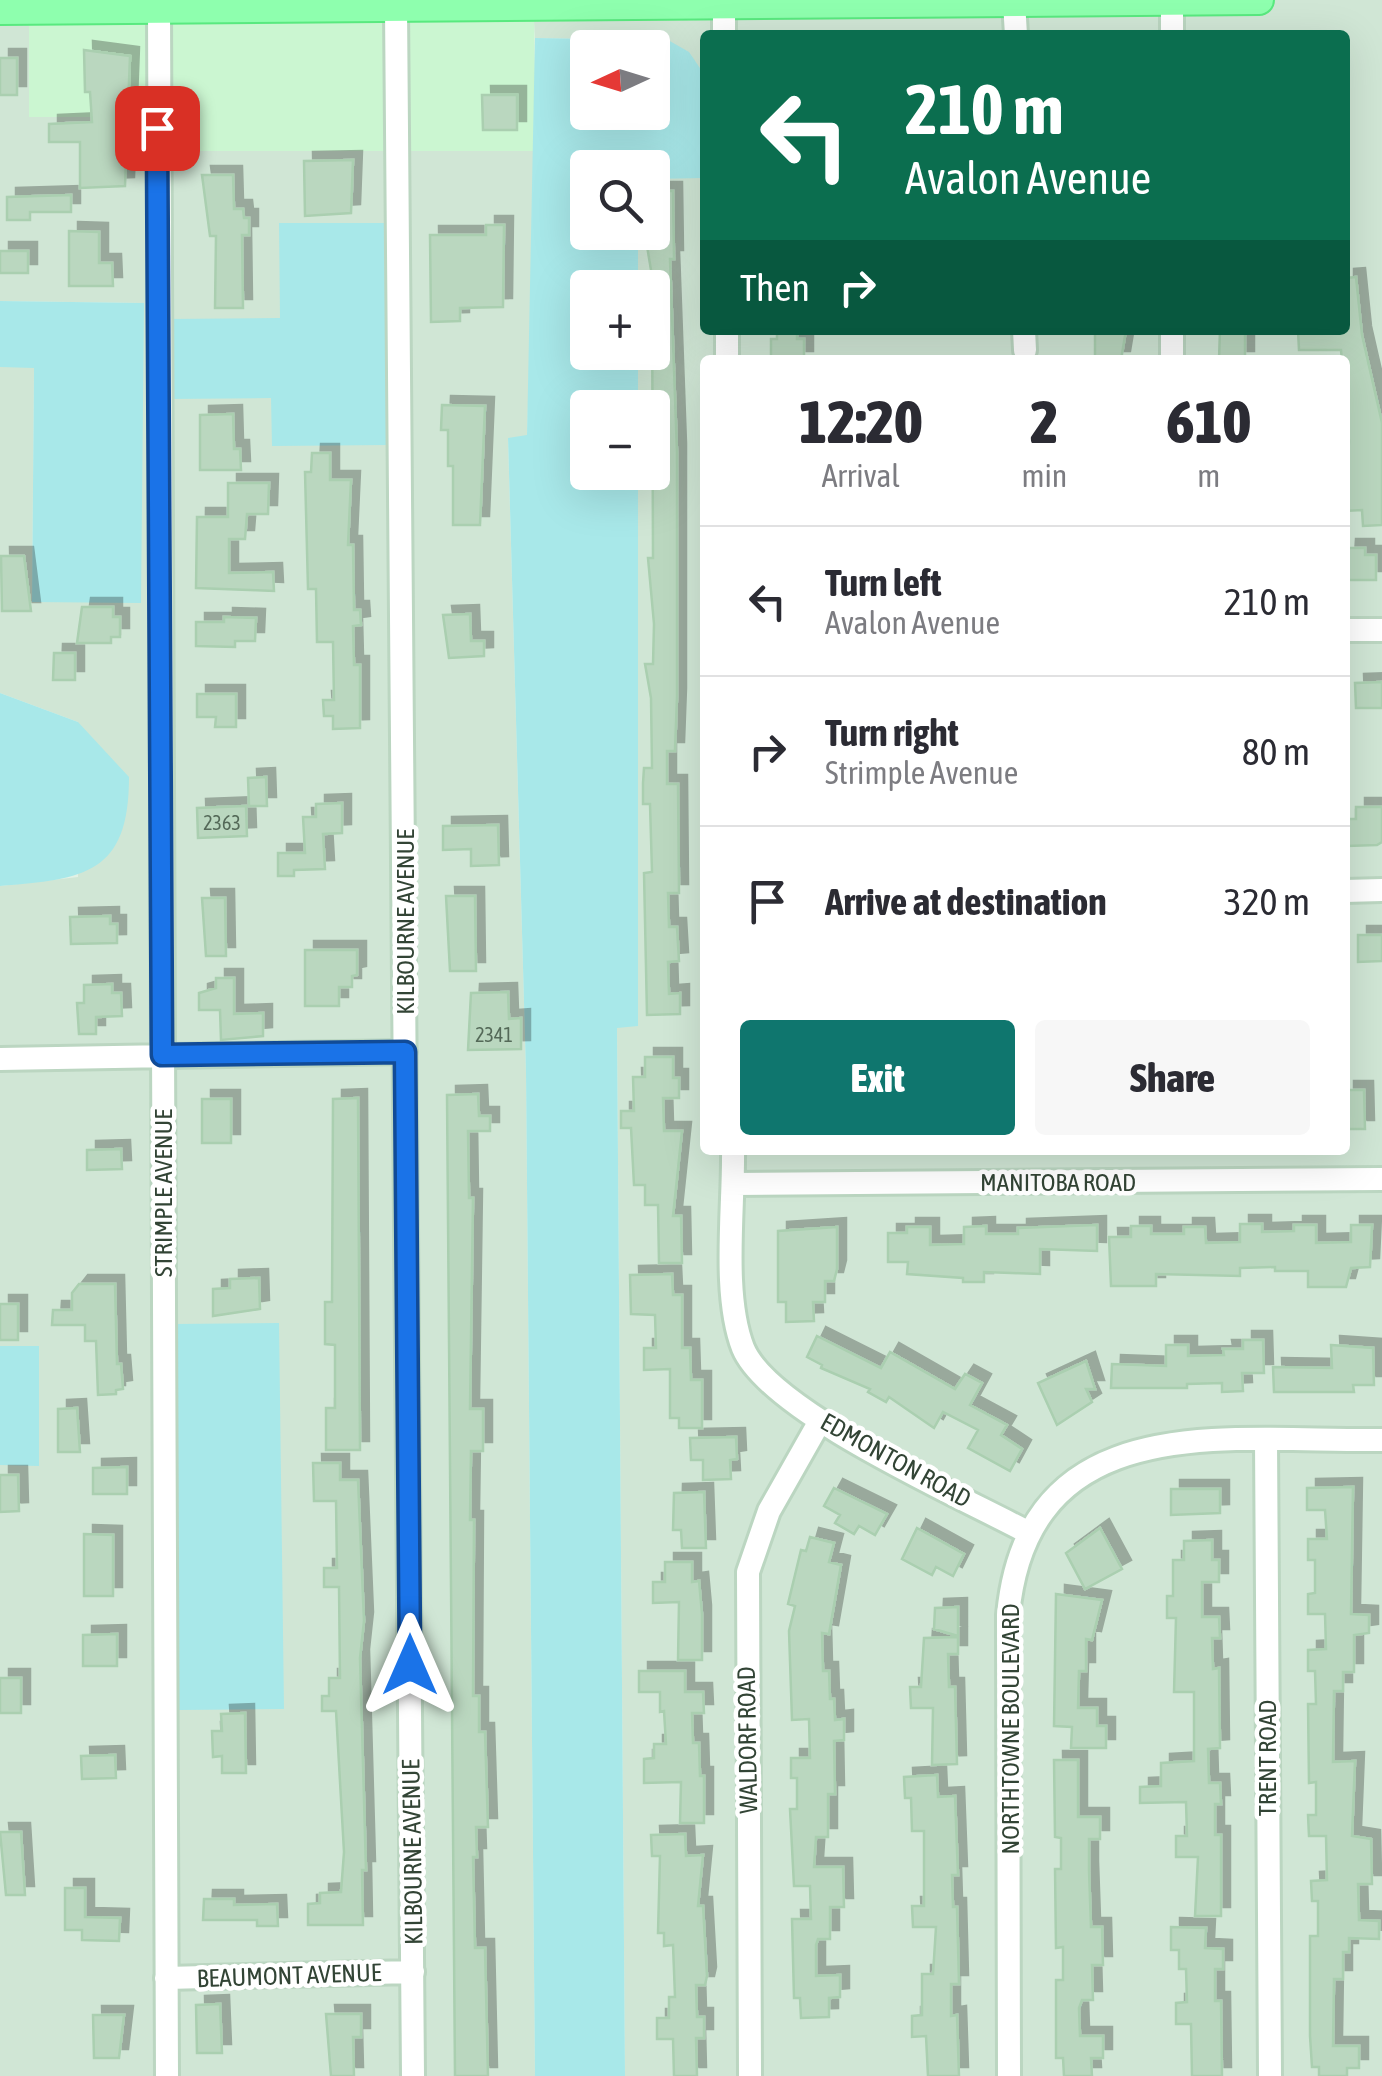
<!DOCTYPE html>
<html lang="en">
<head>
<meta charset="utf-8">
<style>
	:root { --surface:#fff; --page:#f7f7f7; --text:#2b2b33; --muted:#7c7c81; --line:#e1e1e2; --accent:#0f766e }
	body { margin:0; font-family:"Asap Condensed",sans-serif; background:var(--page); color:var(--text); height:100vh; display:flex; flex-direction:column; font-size:38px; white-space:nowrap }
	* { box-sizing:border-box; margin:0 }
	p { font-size:32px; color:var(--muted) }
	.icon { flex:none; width:55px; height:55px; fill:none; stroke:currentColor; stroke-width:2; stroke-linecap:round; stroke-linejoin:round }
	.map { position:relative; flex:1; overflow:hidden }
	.details { position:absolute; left:700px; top:355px; width:650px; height:800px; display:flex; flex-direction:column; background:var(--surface); border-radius:10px; box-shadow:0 10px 40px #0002 }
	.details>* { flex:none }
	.top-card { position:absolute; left:700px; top:30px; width:650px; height:305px; border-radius:10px; box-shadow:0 10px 40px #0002; background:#0b6e4f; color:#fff; overflow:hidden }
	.needle { width:65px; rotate:266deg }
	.tools { position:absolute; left:570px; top:30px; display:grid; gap:20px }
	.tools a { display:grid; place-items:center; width:100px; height:100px; border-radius:10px; background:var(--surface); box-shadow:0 10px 40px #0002; font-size:50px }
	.pin { position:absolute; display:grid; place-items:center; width:85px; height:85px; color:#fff; margin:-42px; border-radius:20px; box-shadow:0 5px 15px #0006 }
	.me { position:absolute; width:110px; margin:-55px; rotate:0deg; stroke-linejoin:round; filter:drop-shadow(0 0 8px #0008) }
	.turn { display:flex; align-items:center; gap:35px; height:210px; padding:0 40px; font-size:45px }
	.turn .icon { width:130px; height:130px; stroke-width:2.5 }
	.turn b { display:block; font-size:70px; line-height:85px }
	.then { display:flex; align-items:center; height:95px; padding:0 40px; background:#0003; gap:20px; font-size:38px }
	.eta { display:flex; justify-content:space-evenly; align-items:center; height:170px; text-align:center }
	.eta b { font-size:60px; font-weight:800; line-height:70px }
	.primary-button { display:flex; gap:20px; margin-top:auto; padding:20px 40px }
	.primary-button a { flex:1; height:115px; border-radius:10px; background:var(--accent); color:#fff; font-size:40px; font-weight:800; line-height:115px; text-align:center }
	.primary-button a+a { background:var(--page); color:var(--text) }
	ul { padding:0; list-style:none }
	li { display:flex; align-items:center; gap:30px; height:150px; padding:0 40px; border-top:2px solid var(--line) }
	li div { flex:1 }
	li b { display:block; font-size:38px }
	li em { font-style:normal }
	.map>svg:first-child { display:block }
	.residential { fill:#d0e6d5; fill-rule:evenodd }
	.commercial { fill:#cbf6d1 }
	.green { fill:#a8e8e9; fill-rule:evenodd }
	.building { fill:#bad7bf; stroke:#aacfb0; stroke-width:2.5; filter:url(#shadow) }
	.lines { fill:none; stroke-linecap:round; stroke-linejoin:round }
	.minor-casing { stroke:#bbd6c1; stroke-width:28 }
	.major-casing { stroke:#59e97f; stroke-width:32 }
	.minor { stroke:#fff; stroke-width:22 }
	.major { stroke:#8effae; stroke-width:28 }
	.route-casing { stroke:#114b97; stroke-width:25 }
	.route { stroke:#1a73e8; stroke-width:18 }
	.labels { text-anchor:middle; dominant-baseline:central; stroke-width:9; stroke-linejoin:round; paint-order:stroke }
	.number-label { font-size:20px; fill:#546958 }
	.street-label { font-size:25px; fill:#324435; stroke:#fff }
</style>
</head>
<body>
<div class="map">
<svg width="1382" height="2076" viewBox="0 0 1382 2076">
	<defs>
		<filter id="shadow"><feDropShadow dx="9" dy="-9" stdDeviation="0" flood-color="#0004"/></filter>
	</defs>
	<rect width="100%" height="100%" fill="#e2f2e6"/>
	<path class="residential" d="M722,0h660v2076h-757l-8,-1049 21,-2v-552l14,-1v-64l-14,-1v-54l14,-1v-64l-14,-1v-54l14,-1 1,-53 50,-2 -35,-137 -133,-2 -2,-31zM705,35h640v295h-640zM705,360h640v790h-640z
		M0,10h29l125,107v34h382l-9,285 -19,3 18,634 9,1003h-535v-611h39v-118l-39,-1v-460l78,-9v-155l-78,-29v-326h34l-2,234 112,-298 -144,-2z"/>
	<path class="commercial" d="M534,7l2,144h-382l-1,-34h-124v-106z"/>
	<path class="green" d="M535,38l133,2 21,12 15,22 -1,104 -50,1 -1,-11h-64v64l50,1v54l-50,1v64l50,1v54l-50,1v64l50,1v553l-21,2 8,1048h-90l-9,-1003 -18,-635 19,-3zM588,48h64v64h-64z
		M279,223h108l2,222 -117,1 -1,-48 -104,1 -1,-80 114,-1z
		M0,301l144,2 -3,300 -109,-1 2,-234 -34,-1z
		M0,693l78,29 51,55c0,97 -44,102 -129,109z
		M279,1323l5,386 -106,1 -4,-386z
		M0,1346h39v120l-39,-1z"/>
	<path class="building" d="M84,50l46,6 -5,130 -45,2v-46h-31v-18l43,-2 -2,-30h-5z
		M0,58h17v37h-17z
		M482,95h35v35h-34z
		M353,160l-2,53 -46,3 -1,-55z
		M202,175h31l1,34h9l1,9h5v17h-7l1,73h-28l1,-72h-6z
		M652,191h21l1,68h-4l7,193v245l-2,54h-8v33h11l1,109h-11l1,34h8l2,34 -11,1 1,32 11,-1v21l-33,1 -3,-142 8,-1 -2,-68h-7v-21l1,-15h8l-1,-70 -6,-34h8l1,-40 -6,-66h5l-1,-282 -6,-36h6z
		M71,195v17h-41v8h-23v-23z
		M486,225h18l-1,82 -43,1v13l-29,1 -1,-87h56z
		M69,231l30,1v31h13l1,23h-44z
		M0,251h28v22h-28z
		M1356,277l6,58 20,88v102l-19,1 -1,-16 -17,1 4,-70 -8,-91h-42l-1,-20h47v-52z
		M777,330h20v9h7v21h-33v-21h6z
		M1095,330h31l-5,30h-26z
		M1220,330h25v30h-26z
		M442,405l43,1 -5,119h-27v-59h-5v-36h-7z
		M233,414l1,35h6l1,21h-41v-55z
		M312,453h18v27h21l-3,65h5l1,65h6l1,15 -8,1 1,39h6v63l-27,1v-13h-9l-1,-16h11l-1,-58h-16l-1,-53h-8l-3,-117h6z
		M228,483h41l-1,31h-21l-2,25h-16v34l44,-1 1,19 -78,-3 1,-71h31z
		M1347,548h18v7h11v25h-31z
		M1,556h23l7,55h-29z
		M82,607h31v10h7v20h-9v6h-34z
		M470,614l1,27h13v15l-35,2 -6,-43z
		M224,617l32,1 -1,23h-20v6l-39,-1v-24h28z
		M54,653h21v27h-22z
		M1382,682v26h-26l-1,-25z
		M197,694h39v33h-21l1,-10h-19z
		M266,777l1,29h-18l-1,-28z
		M342,803v30l-19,1 2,35 -31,1v6h-16v-23h27l-2,-36h13v-13z
		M246,806l1,30 -49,2 -1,-30z
		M1356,807h26v35l-5,3 -30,1v-27h9z
		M498,825l1,40 -28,1v-17l-28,1v-24z
		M446,896h29l1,75h-26z
		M202,898h23l1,58h-20z
		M110,916v8h7v19l-46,1 -1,-27z
		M1358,935h24v26l-24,1z
		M305,950h52v25l-5,1v11h-13v19h-34z
		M216,978h18v36l29,-1v23l-42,4 -1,-30h-21v-17l17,-5z
		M112,984v9h9l1,23 -26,1v17h-17l-2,-31h7v-18z
		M508,992l1,27 12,-1v31l-53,1 3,-57z
		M645,1057h28v21h6v20h-16l1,33h18l-9,85h8l1,47h-23l-1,-58h-13v-20h-11l-3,-57h-10v-17h13l-1,-34h12z
		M1345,1090h19l1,39h-20z
		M478,1094l1,22h11v15h-22l1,67h4l-3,211h13v42h-12l-1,69h4l-1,176h6v36h6l3,95h-12l1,30h-4l2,91h10l3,128h-33l-8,-981z
		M358,1098l2,352h-34v-42h9v-63l-10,-1v-42h7l1,-203z
		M202,1099h29v44h-29z
		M121,1149l1,20 -35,1v-20z
		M1240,1224h22v8l32,-1v-6h22v18l35,-1v-17h21l-2,42 -19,1 -5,19h-38v-16h-33v-4l-35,1v8l-84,-2v12h-45l-2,-49h22v-11h20v8h33v-7h21l1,16 34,-1z
		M1097,1225v26l-57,-2v25l-56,-2v10h-21v-4l-56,-4 1,-12h-20v-29h19v-6h23v18l34,-1v-17l22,-1v8h32v-6z
		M837,1227v42l-3,12h-9v21h-12l1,19 -28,1v-20h-8v-71z
		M672,1274l1,21h9v53h8l1,32h11v48h-23v-10h-9v-49l-26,1v-22h12l-1,-33 -24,-1 -1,-39z
		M259,1278l1,31 -47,7v-27l17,-1v-9z
		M79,1284h36l2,80h4l2,25 -7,1v4l-18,1 -2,-54h-11v-16h-33l1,-15h19v-17z
		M0,1304h18v36h-18z
		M817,1336l64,32 9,-16 65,37 10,-15 17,9 -12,22 37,20 -6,10 21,14 -12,22 -42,-23 10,-18 -35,-18 -9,16 -45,-31 -3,5 -18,-10 2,-3 -49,-21 1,-3 -15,-8z
		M1243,1340h20l1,33h-22l1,18 -21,1v-9l-35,1v4h-76l1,-24 54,2v-21h22v11l36,-1 -1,-6h20z
		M1331,1345l42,3 1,37h-21l1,7h-80l-1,-25 59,1z
		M1086,1361l9,28h-9l6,13 -35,23 -19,-42z
		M77,1408l3,44h-22v-43z
		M736,1437l1,22 -7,1 1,19 -28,1v-20h-12l-1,-22z
		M313,1463h27v17h18l6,141 -4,37 6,212h-4l1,55h-55v-21l12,-1v-10l21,-1 3,-40 -8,-141h-14v-15h7v-18h11l-1,-91h-15v-19h13l-1,-67h-22z
		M127,1467v27h-34v-26z
		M0,1475h18l1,36 -19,1z
		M1353,1487l-2,127 18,1v18l-15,2v37h-11v19h-9l-1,71 22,-1 -3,75 19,3 1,45h-14l1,36 20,1v18l-30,-1v14h-6v27h-9l-1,67h26v22h-12v8h-28v-9h-7l-2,-31v-100h8v-35h-6l-1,-20 16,-1 -1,-44h-17l-1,-21h8v-33l-7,1 -1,-79h8l-1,-33h-7v-21l18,-1 -1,-35h-17v-20l7,-1v-33h-7v-21h19l-2,-29h-18v-22z
		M834,1488l53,26 -12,21 -16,-9 -5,8 -19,-11 5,-8 -16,-9z
		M1171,1489h49v24l-49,2z
		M704,1492l2,56h-24l-1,-18h-8l1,-37z
		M917,1528l47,26 -11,22 -17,-9 -4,8 -30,-16z
		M1100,1528l22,41 -37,20 -19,-36z
		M84,1534l29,1v61h-29z
		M810,1537l24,6 -5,19 12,3 -12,69 -7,-1 1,38h6l1,28h4l1,21 9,-1v21l-10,1 1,53h-7v43h-12l-2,30h29l1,40h-14v32h-12l-2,6v31l24,-1v22l-11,1v19l-28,1 -1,-20h-6l-2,-79h19l-1,-33h-16l-4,-77h7v-31h-6v-20h19l-1,-39 -17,1 -3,-89 6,-25 -7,-2 13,-54 5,1z
		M1212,1540v20h7v22h-17v35h17l1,21h-8l1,31 6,-1 1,80 -12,1 1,34h11l1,21h-6v31h6v81h-26l3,-59h-22v-21h11l-1,-34 -46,1v-16l21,-1v-23l33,-2v-69h-20l2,-74h-9v-22h6v-36h11v-19z
		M665,1562h27v20l7,-1 3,33v46h-24l1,-58 -26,1v-21h12z
		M1056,1594l46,6 -10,40 -6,-1v32h-7l-1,37h19v18h9v22h-35l1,-21 -18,-1z
		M958,1607v29l-24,-7 1,-21z
		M117,1634v32h-34v-31z
		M958,1637v17h-10l1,33h6l2,77 -25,1 1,-57h-22l-1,-21h11l3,-49z
		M639,1671h46v21h18l1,21h-12l1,30h6l1,33h4v47h-24l1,-41 -37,1v-24l10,-1v-14h12l-2,-33 -4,1v-20h-21z
		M0,1678h21v35h-21z
		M245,1713l1,60h-24v-17l-9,1 -1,-26h10l-1,-17z
		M115,1755l1,23 -34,1 -1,-23z
		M1054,1760h24v57h22v22h-11v31l2,57h11l1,38h-11l1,35h-11l-3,8 1,28h23v22h-12l1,18h-28l-1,-18h-7v-78h7v-33l-7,1 -1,-79h6v-31l-6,-1z
		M937,1775l1,22 17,-1 3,79h-6l1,32h4l2,77h-8v32l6,-1 2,61h-31l-2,-40 -14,1v-21l10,-1v-41h11l3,-47h-23l-1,-21h12v-75h-12l-1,-33h-6l-1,-21z
		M0,1832h21l4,63h-19z
		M685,1834l1,22 17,-1 -5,51h5l4,70 -2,9h-9l1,32h7v21h-8l1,38h-23l-1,-37h-16v-21h12v-21h6l-2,-52 -9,1v-13h-6l2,-77h-8l-1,-21z
		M65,1888h20v29l35,1 -1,23 -37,-1v-10h-17z
		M204,1899h30v6l43,-1 1,22h-21v-6h-54z
		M1171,1927l35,1 -1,20 18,1v20h-8v32h6l1,75h-30l-1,-52h-15v-21l11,-1 -1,-33h-7v-19h-8z
		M220,2004l2,49h-25l-1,-48z
		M326,2014h35v23h-8l1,39h-23z
		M93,2015h31l-5,43h-25z"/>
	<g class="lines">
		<g class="minor-casing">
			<path id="minor" d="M724,0v35
				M1014,2l2,33
				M1172,2v33
				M396,8l17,2068
				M159,10l8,2066
				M727,330v30
				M1024,330l1,20
				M1172,330v30
				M1345,630h37
				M1345,891l37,-1
				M0,1059l405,-7
				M733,1150c1,58 -11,144 10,198 26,64 221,150 286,185
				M734,1184l648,-5
				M1266,1440l4,636
				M166,1978l247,-6
				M750,2076l-2,-504 21,-61 51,-90
				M1009,2076l-1,-461c20,-210 220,-173 374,-175"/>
		</g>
		<g class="major-casing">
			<path id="major" d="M0,10l1259,-10"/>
		</g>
		<use href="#minor" class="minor"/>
		<use href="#major" class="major"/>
	</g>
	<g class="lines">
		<g class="route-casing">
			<path id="route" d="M157,128l5,927 243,-3 5,613"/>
		</g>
		<use href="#route" class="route"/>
	</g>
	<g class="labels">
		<g class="number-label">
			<text x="222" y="822">2363</text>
			<text x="494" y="1034">2341</text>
		</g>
		<g class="street-label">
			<text transform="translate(405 922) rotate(-90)">KILBOURNE AVENUE</text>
			<text x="1058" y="1182">MANITOBA ROAD</text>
			<text transform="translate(163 1193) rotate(-90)">STRIMPLE AVENUE</text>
			<text transform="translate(896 1460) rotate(29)">EDMONTON ROAD</text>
			<text transform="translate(1010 1729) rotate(-90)">NORTHTOWNE BOULEVARD</text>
			<text transform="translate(747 1740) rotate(-91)">WALDORF ROAD</text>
			<text transform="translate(1267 1758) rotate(-90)">TRENT ROAD</text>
			<text transform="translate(412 1852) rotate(-91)">KILBOURNE AVENUE</text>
			<text transform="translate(289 1975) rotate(-2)">BEAUMONT AVENUE</text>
		</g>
	</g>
</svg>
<div class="tools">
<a><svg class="needle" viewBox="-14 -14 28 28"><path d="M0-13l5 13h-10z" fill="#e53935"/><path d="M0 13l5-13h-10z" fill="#7c7c81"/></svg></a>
<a><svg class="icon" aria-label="search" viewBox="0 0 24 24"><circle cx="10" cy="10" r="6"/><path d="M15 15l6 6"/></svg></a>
<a>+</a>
<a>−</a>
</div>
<div class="pin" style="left:157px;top:128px;background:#d93025"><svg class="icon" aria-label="arrive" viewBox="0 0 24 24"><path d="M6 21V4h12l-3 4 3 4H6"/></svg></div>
<svg class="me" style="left:410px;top:1665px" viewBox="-20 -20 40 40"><path d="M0-17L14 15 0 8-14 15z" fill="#1a73e8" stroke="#fff" stroke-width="4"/></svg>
<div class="top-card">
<div class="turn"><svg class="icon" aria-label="left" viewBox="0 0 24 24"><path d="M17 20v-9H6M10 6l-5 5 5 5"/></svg><div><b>210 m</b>Avalon Avenue</div></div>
<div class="then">Then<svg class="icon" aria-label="right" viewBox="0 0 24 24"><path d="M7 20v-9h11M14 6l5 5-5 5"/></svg></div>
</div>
<section class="details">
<div class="eta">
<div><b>12:20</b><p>Arrival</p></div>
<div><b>2</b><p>min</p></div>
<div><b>610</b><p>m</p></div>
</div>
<ul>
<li><svg class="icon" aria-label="left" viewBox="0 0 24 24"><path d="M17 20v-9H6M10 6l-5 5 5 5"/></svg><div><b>Turn left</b><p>Avalon Avenue</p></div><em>210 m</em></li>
<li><svg class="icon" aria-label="right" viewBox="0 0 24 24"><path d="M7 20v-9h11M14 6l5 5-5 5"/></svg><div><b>Turn right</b><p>Strimple Avenue</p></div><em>80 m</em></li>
<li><svg class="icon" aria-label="arrive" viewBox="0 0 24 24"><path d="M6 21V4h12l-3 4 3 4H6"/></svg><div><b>Arrive at destination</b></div><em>320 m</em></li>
</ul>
<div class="primary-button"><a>Exit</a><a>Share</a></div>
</section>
</div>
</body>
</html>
